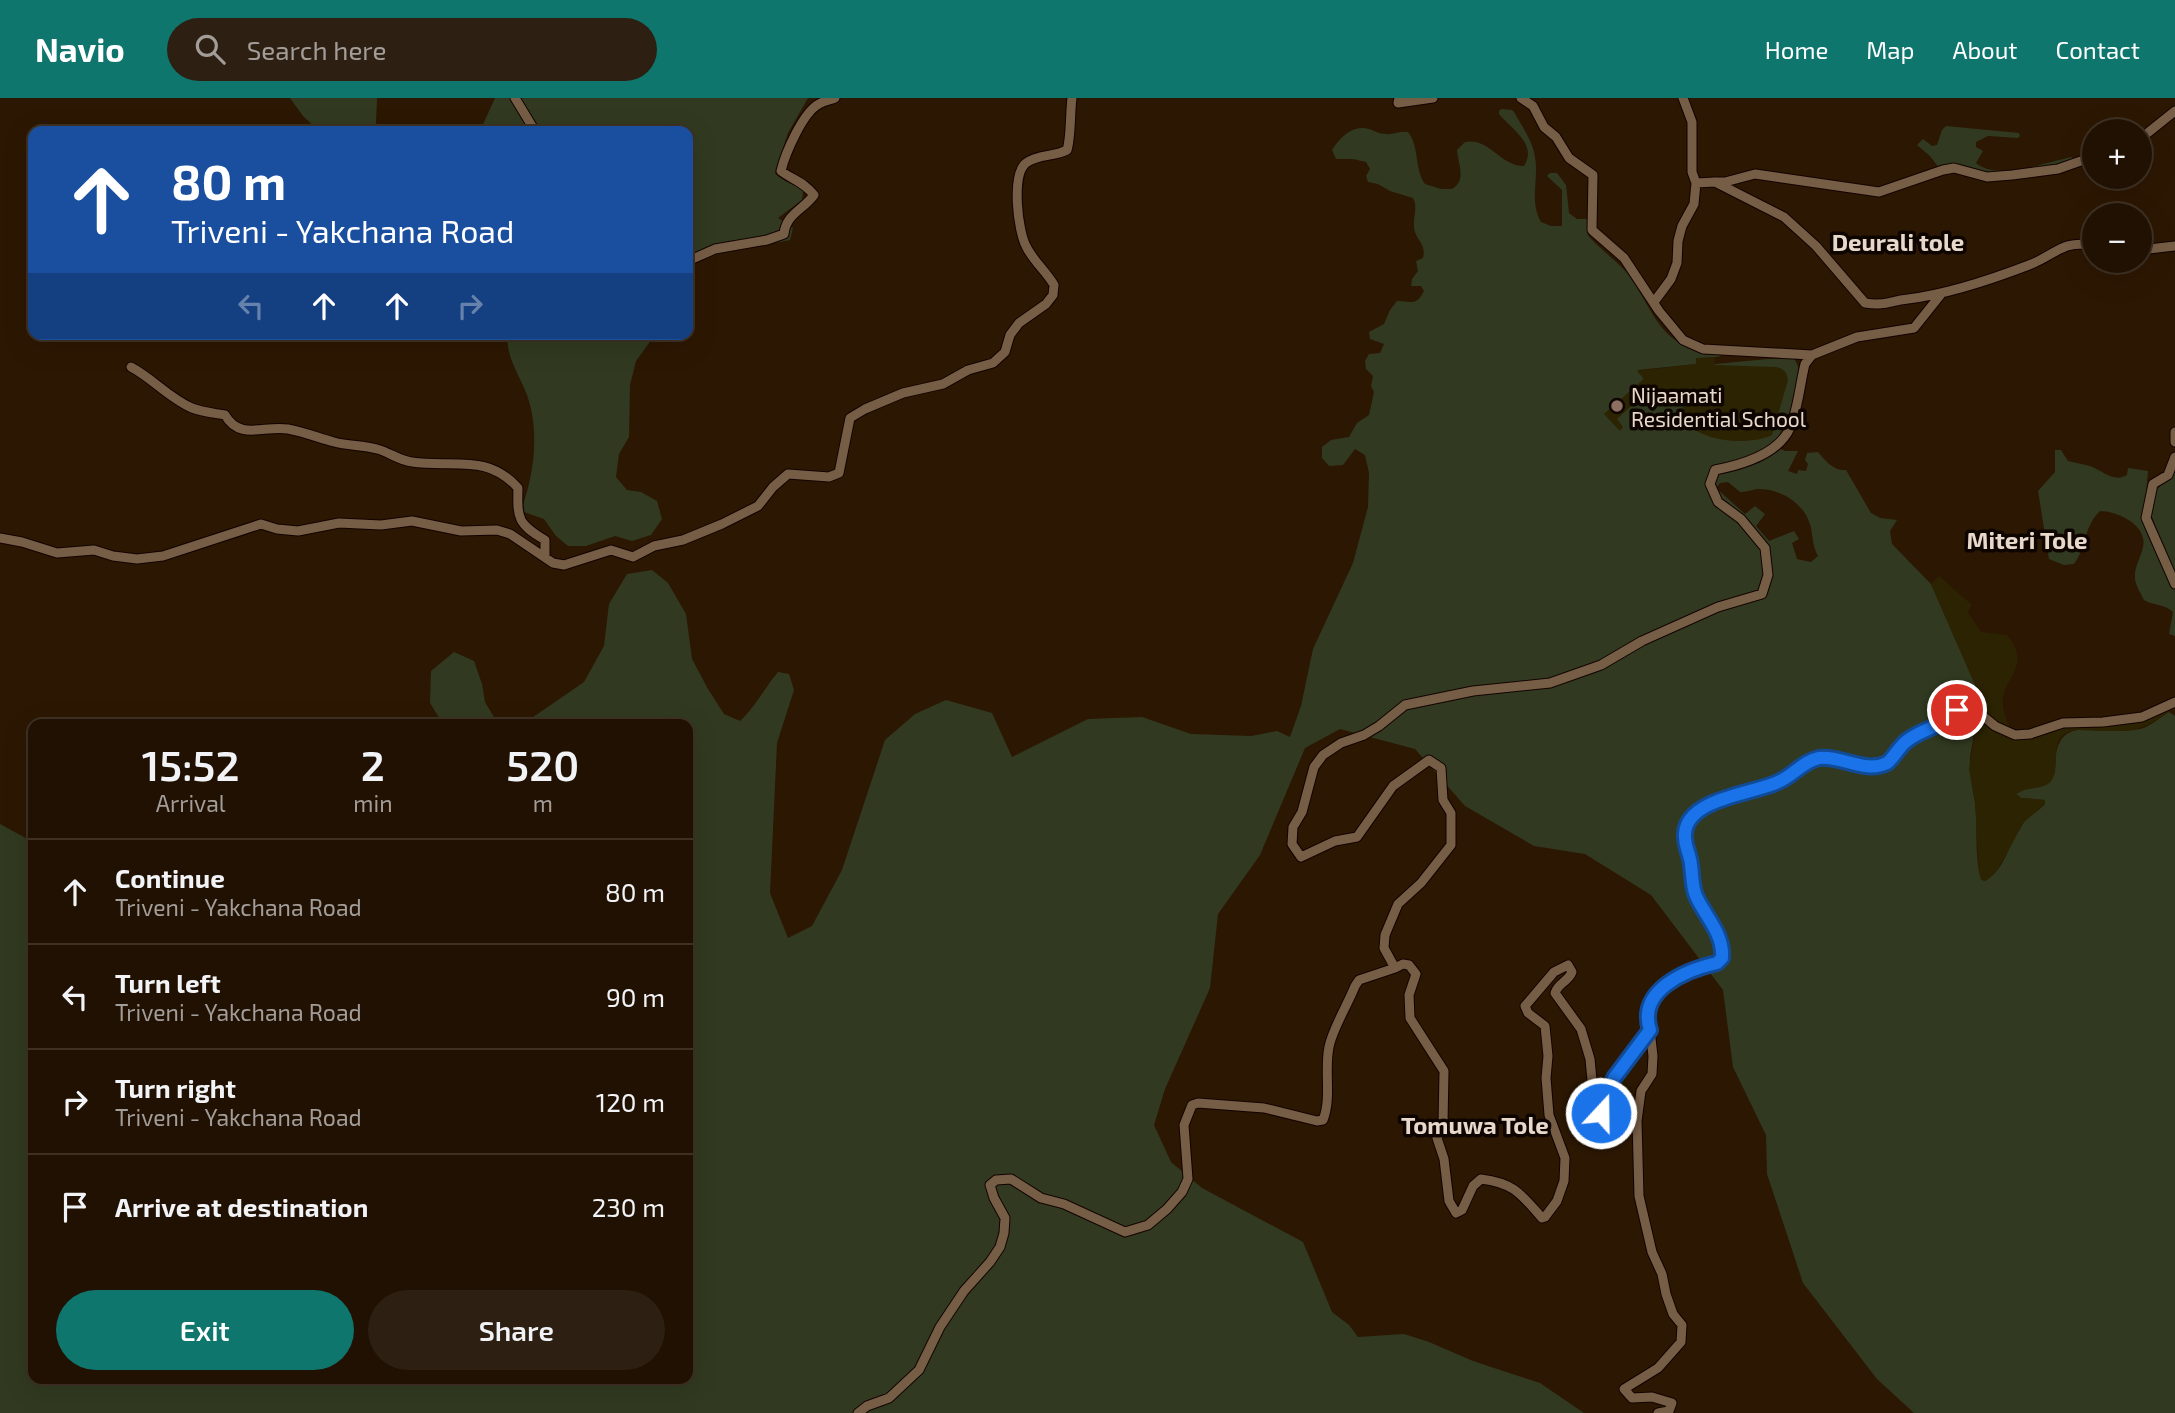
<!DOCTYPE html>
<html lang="en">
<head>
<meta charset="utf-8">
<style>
	:root { --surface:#211102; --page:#2d1f11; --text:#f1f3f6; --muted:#a29d99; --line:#3e3124; --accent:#0f766e }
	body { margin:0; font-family:"Exo 2",sans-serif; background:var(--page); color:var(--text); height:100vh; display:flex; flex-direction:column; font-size:26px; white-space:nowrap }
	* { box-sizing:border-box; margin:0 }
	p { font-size:23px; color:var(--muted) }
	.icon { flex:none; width:38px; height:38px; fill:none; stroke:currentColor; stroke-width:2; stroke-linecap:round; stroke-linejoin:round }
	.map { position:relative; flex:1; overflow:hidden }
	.drawer { position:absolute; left:28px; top:621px; width:665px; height:665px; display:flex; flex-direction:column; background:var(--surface); border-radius:14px; box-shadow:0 7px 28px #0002,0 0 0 2px var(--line) }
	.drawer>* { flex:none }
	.banner { position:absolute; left:28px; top:28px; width:665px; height:214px; border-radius:14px; box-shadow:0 7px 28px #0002,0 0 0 2px var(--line); background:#1a4fa0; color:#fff; overflow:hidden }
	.fabs { position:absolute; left:2082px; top:21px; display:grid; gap:14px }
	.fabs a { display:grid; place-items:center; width:70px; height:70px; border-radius:50%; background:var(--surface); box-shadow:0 7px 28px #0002,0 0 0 2px var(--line); font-size:35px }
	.pin { position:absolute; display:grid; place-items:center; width:60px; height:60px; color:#fff; margin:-30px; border:4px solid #fff; border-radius:50%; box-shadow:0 2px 7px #0007 }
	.me { position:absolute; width:77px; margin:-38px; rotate:21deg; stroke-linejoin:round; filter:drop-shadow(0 0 5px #0008) }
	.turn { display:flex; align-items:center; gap:24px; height:147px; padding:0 28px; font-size:32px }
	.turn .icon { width:91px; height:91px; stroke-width:2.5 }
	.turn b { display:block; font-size:49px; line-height:60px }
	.lanes { display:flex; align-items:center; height:66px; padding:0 28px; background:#0003; justify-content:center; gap:35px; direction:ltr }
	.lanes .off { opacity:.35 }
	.eta { display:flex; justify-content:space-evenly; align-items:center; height:119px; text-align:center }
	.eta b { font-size:42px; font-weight:600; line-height:49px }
	.action { display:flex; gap:14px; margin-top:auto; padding:14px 28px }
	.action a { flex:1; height:80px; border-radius:42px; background:var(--accent); color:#fff; font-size:28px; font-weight:600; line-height:80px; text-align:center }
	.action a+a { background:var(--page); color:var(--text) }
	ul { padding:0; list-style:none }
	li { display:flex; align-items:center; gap:21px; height:105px; padding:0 28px; border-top:2px solid var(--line) }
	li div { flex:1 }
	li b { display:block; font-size:26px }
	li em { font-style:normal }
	header { display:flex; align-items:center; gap:42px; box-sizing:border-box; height:98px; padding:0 35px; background:var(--accent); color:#fff }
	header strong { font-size:33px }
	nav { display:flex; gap:38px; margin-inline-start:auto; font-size:24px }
	.search { width:490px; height:63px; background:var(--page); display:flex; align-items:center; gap:18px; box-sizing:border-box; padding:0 24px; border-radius:38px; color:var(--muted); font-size:26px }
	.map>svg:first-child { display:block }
	.green { fill:#313a20; fill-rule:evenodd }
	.sand { fill:#2c2303 }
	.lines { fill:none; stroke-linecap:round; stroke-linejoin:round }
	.minor-casing { stroke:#130300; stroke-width:11 }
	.minor { stroke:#765d46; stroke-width:9 }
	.route-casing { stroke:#114b97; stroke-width:18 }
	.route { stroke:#1a73e8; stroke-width:12 }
	.education-dot { fill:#8d6e63; stroke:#0e0501; stroke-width:2.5 }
	.labels { text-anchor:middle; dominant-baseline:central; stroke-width:7; stroke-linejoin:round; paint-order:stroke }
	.poi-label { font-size:21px; fill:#e7d8cb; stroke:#0e0501; text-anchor:start }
	.quarter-label { font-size:24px; font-weight:bold; fill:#e7d8cb; stroke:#0e0501 }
</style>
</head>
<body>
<header>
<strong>Navio</strong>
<div class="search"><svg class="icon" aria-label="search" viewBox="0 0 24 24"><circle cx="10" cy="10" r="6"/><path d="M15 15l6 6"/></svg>Search here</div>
<nav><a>Home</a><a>Map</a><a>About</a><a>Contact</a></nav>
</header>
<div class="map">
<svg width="2175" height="1315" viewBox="0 0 2175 1315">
	<rect width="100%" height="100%" fill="#2c1702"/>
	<path class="green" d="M290,0h87l-1,25 3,8h-60l-16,-15z
		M495,0h313l-20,35 -13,40c7,9 19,10 28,18l-1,9 -24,18 15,10 -3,12 -72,14 -30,12v-135h-208z
		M1501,11l11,1 2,2c8,14 19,30 21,45 4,22 -6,45 6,65l10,4h11v-36l-15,-14 3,-3h7l9,12 3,28 8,6h11c0,4 -2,12 0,16 2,5 32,29 39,38 30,40 31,77 93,80l2,2 -4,2 -21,1 -1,6 -58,6 6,9 -39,35 15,16 -4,-11 33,-29 16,17 18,-3 3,16 6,8 23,-64 53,-5h26c15,16 -9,69 -15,89l6,3h13l-10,20 9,3 1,-4 8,1 2,-7 -3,-4 2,-7 11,-1c8,9 15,19 28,18l25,43 9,5 17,2 -7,11 2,13 39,40 46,104 1,4 -4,5 -29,19 -21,9 25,1 10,-7 6,-1c15,24 4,24 5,47 0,13 3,25 5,38 3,24 -1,53 6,76l3,2c22,-10 25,-41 40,-59 6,-7 15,-11 21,-18v-4l-24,-2 -5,-4 39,-21c-2,-66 42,-35 85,-44 10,-2 20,-12 29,-17l6,4v697h-261l-37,-34 -74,-96 -36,-109 -1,-39 -33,-68 -10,-77 -72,-95 -66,-41 -51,-8 -69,-40 -50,-57 -75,-20 -35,19 -45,107 -42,59 -8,74 -45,101 -11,36 17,37 31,26 101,54 29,70 17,13 9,12 46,-3 25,8 44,19 67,22 44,30h-1584v-589l33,18v537h655v-655h-165l61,-42 20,-36 5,-42 18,-30 25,-4 16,13 18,31 6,45 16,30 16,25 16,7c17,-16 23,-31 38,-49l11,2 5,16 -17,53 -7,150 18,45 24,-12 30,-56 43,-130 30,-26 31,-14 46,13 20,44 76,-38 54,-2 49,17 60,2 26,-5 13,6 11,-31 12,-57 40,-86 15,-56 1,-34 -4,-18 -10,-6 -12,16 -14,1 -7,-8v-11l9,-7 18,-3 8,-14 12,-8 5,-23 -3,-6 2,-10 -7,-7 -1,-8 4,-7 11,-1 4,-9 -14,-5 -1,-7 15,-8 6,-14 7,-9c14,0 19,6 27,-10l-3,-5h-10l1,-7 6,-8 -2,-10 7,-3c3,-13 -4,-15 -8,-26 -4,-12 4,-23 -2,-34l-23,-7 -12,-7 -10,-2 -2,-6 4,-7 -4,-7 -13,-3h-17l-4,-9c8,-13 21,-26 37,-21 6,2 10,5 16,5 9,1 14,-3 23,-2 12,16 6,36 17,52l16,5h11c15,-9 6,-25 5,-39l8,-8c24,-5 35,24 59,24 14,-22 -13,-37 -25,-52v-3zM1728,384l12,10c6,0 11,-2 17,-3 22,-1 46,13 53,35 3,11 2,21 8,32l-7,6 -14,-3 -5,-16 7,-4 -5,-8 -25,10 -13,-15 9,-12 -10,-8 -10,8 -29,-26 4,-5z
		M1946,28l73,7 1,3 -2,2 -30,-2 -12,6v5l7,4 -7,12c20,18 71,-1 96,-6l1,4 -76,13 -58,-6 -9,-12 -13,-11 6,-6 9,7 5,-1 5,-15z
		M508,236h144l-3,9 -13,18 -6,24 -1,52 -10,17 -3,23 11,13 14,2 16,9 5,18 -11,16 -19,6 -17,-5 -29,10h-18l-12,-10 -12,-17 -23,-8c13,-36 19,-79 6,-116 -8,-21 -22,-39 -19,-61z
		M2055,352h6l7,11c7,2 15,3 22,5 13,5 24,17 37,9l1,-7 20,3 -3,34 30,85v46l-6,-2 4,-22c-8,-8 -19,-6 -29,-12 -3,-6 -8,-14 -9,-21 -1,-13 6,-21 8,-32 5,-22 -26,-36 -43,-36 -17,16 -13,36 -26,53l-10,1 -15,-6 -11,-68 17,-19z
		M2175,374v106l-24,-64 5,-24z
		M454,554l20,9 8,23 3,18 13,22h5h-60l-13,-21 1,-32z"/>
	<path class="sand" d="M1696,260h19v7l61,2c8,2 11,5 12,13l-16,55c-19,10 -67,8 -82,-10 -5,-6 -6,-13 -7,-21l-18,3 -16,-17 -32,29 6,8 -3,4 -16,-17 40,-35 -7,-8 59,-7z
		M1939,478l33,29 -4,7 13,20 26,3c29,34 -12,45 -3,77 3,9 4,14 10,20l130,-18 17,-8 8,6c-30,20 -35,19 -71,19 -8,0 -19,-2 -27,0 -22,5 -11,33 -18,47 -6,14 -27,7 -37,16l5,4 24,2v4l-21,18 -26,47 -12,12 -5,-2 -2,-7 -4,-70 -6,-33 5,-30 -7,-19 -4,-2 -14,8 -25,8v-9l21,-9 33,-24 -47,-108z"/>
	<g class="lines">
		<g class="minor-casing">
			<path id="minor" d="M515,0l20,33
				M1399,0l-1,5 35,-5
				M1521,0l12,8 11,21 12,10 13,21 24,17 -1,55 32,28 35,53 24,29 20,9 109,6 45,-18 57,-9 28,-35
				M1683,0l9,24v50l4,11 19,-1 69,35 32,29 49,57c21,3 24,-2 43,-4 41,-5 82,-19 121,-34 27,-10 33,-26 66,-19
				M2140,41l35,-28
				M1716,84h9l30,-8 124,18 64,-22 11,-2 33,9 25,-2 46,-6 37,-13
				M2140,152l35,-4
				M688,163l27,-12 52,-9 17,-6c2,-20 19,-24 30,-39 -10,-13 -21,-15 -33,-24 4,-17 22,-59 38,-67 4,-3 11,-4 16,-6
				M1654,204l17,-23 6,-16 1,-22 4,-15 12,-22 2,-21
				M131,269c21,11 38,31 61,41 10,4 22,5 33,7 15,26 39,10 63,14 16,3 31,9 46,13 14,4 29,3 43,7 12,3 23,12 35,13 41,6 75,-9 106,26 -1,31 0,36 27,52v17
				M2175,334v10
				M2175,359l-7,18 -15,9 -7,34 29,66
				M0,440l22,4 35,11 37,-3 19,6 24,3 26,-3 98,-32 16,5 21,2 41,-8 42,2 31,-4 49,10 36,-1 13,4 43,29 11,2 47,-15 22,7 21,-11 29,-6 39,-16 36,-18 15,-19 15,-13 41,3 10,-4 11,-55 15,-9 38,-16 40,-9 25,-14 25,-7 12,-11 5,-17 9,-12 27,-19 7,-9 1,-10c-8,-14 -21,-24 -28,-39 -8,-15 -15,-71 0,-83 12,-9 28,-6 41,-13 4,-12 3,-37 5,-52
				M1650,932l-2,-20 16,-25 29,-14 25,-8 4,-5 -7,-31 -21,-37 -3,-30 -6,-19 1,-14 5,-8 19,-15 65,-20 39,-25 17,-1 36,7 18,-2 27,-26 14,-8 22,-8 9,-11 8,-4 7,1 23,19 20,9 15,-1 33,-11 40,-1 39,-5 33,-15
				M858,1315l9,-7 22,-8 30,-28 21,-43 24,-36 26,-29 10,-15 4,-14 1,-15 -11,-20 -4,-13 6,-5 15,-1 30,19 23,6 61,28 23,-7 19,-16 15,-17 6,-13 -4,-54 8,-20 6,-2 66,5 53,13 6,-1c9,-22 1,-49 6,-73 3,-17 19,-43 26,-61l4,-6 36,-12
				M1658,1315l11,-2 3,-8 -20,-6 -20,1 -8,-9 34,-21 23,-26 1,-17 -9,-11 -7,-20 -4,-20 -10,-22 -13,-56 -2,-75 4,-30 11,-17 1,-18 -3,-26 -36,48 -7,29 -6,6 -10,-3 7,-24 -6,-6 -2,-21 -9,-30 -26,-36c3,-10 13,-11 17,-21l-4,-7 -14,7 -29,34 3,7 17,13 3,30 -2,22 3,37 16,43 -1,23 -7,20 -12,16 -3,1c-21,-24 -28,-35 -61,-39l-8,7 -11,24 -6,3 -7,-12 -5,-42 -7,-21 6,-14 1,-53 -34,-53 -1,-23 7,-21 -7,-9 -6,-1 -8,4 -11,-20 1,-13 13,-31 23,-21 30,-38v-32l-8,-13 -2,-32 -12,-8 -36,26 -36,51 -22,4 -34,16 -9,-13 1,-17 9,-15 12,-45 9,-12 18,-12 23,-8 15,-9 26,-21 68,-14 77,-8 51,-18 41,-24 76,-34 44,-13 6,-19 -3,-27 -24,-29 -23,-17 -8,-18 5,-14c26,-5 63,-15 75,-42 8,-19 10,-44 15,-64l7,-9"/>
		</g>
		<use href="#minor" class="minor"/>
	</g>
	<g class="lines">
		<g class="route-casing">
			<path id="route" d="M1601,1015l5,-6 8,-29 36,-48c-13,-40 36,-60 67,-67l5,-5c2,-24 -17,-42 -26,-62 -5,-12 -3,-24 -6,-37 -2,-9 -6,-16 -5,-26 3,-35 68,-39 93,-51 15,-6 25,-21 41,-24 21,-3 47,16 68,5 6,-4 13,-18 21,-23 17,-13 37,-13 49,-30"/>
		</g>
		<use href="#route" class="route"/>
	</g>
	<circle class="education-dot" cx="1617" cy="308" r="7"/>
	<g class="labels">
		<g class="poi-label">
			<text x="1631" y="296">Nijaamati<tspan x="1631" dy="24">Residential School</tspan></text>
		</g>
		<g class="quarter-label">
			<text x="1898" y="143">Deurali tole</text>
			<text x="2027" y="441">Miteri Tole</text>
			<text x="1475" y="1026">Tomuwa Tole</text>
		</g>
	</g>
</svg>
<div class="fabs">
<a>+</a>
<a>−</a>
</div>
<div class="pin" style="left:1957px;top:612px;background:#d93025"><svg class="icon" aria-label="arrive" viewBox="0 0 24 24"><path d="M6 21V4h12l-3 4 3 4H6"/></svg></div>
<svg class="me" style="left:1601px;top:1015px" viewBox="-20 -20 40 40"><circle r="17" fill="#1a73e8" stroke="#fff" stroke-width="3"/><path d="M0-11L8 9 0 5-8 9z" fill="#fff"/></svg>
<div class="banner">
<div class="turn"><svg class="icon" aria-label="ahead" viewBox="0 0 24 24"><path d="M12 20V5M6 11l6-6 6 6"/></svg><div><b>80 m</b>Triveni - Yakchana Road</div></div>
<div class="lanes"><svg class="icon off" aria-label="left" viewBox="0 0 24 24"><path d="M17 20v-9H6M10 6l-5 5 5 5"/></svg><svg class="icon" aria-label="ahead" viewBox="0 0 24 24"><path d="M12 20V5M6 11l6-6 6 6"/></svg><svg class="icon" aria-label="ahead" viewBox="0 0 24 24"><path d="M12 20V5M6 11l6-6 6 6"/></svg><svg class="icon off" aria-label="right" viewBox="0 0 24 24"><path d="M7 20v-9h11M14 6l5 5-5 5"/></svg></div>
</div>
<section class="drawer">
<div class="eta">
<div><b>15:52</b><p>Arrival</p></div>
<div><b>2</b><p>min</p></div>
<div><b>520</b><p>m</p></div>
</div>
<ul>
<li><svg class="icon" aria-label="ahead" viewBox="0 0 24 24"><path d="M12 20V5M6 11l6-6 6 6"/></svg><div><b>Continue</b><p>Triveni - Yakchana Road</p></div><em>80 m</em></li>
<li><svg class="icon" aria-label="left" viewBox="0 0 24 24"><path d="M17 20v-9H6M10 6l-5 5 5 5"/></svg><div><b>Turn left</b><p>Triveni - Yakchana Road</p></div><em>90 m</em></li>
<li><svg class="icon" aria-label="right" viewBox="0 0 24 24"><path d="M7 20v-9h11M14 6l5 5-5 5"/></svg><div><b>Turn right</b><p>Triveni - Yakchana Road</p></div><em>120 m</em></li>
<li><svg class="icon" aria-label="arrive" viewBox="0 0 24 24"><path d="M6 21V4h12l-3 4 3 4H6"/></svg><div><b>Arrive at destination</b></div><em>230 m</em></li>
</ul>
<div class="action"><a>Exit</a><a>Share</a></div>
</section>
</div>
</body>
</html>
